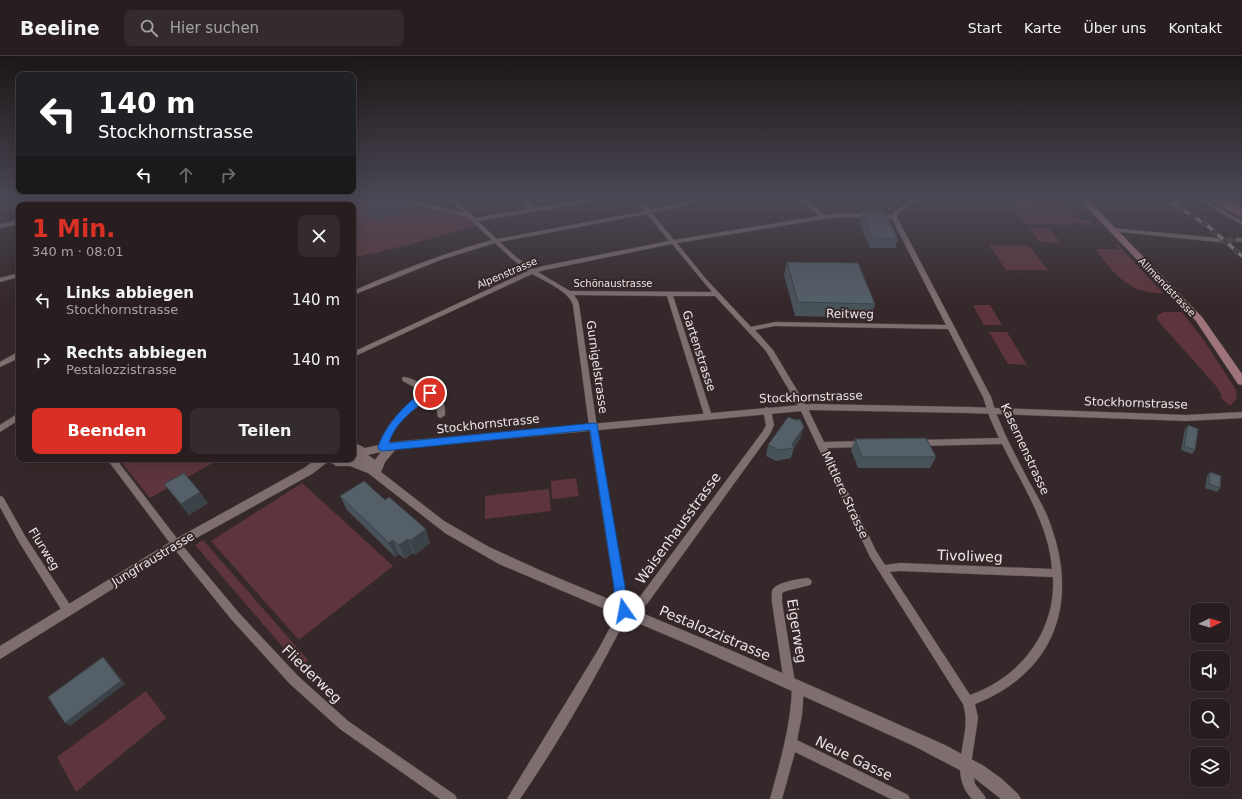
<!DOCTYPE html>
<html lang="de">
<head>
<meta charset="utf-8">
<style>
	:root { --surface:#281e20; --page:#342b2d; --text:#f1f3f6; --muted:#a5a2a5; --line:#443c3e; --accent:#d93025 }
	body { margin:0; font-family:"DejaVu Sans",sans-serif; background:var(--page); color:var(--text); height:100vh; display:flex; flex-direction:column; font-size:15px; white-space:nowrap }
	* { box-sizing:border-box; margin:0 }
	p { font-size:13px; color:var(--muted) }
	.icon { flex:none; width:22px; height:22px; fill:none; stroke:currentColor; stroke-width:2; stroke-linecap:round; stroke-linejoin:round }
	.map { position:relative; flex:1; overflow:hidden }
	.details { position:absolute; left:16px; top:146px; width:340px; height:260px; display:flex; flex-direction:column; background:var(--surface); border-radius:8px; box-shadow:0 4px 16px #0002,0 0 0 1px var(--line) }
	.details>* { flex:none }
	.top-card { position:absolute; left:16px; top:16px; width:340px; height:122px; border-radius:8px; box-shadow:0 4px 16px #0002,0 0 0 1px var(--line); background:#202124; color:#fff; overflow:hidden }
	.needle { width:26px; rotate:85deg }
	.fabs { position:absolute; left:1190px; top:547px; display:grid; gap:8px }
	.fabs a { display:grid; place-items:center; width:40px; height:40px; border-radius:8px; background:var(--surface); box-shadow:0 4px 16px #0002,0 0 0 1px var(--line); font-size:20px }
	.pin { position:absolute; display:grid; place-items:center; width:34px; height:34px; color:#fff; margin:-17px; border:2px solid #fff; border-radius:50%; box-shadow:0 1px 4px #0007 }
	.me { position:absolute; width:44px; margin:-22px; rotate:348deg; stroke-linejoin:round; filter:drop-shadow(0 0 3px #0008) }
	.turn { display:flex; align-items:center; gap:14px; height:84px; padding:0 16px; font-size:18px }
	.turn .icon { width:52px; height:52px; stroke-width:2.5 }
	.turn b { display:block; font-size:28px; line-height:34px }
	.lanes { display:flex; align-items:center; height:38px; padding:0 16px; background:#0003; justify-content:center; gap:20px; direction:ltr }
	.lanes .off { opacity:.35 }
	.round { display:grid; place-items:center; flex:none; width:42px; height:42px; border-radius:8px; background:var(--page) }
	.head { display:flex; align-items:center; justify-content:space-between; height:68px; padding:0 16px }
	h1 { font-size:24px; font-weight:600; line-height:30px; color:var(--accent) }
	.cta { display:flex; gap:8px; margin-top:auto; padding:8px 16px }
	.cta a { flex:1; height:46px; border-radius:8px; background:var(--accent); color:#fff; font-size:16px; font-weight:600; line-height:46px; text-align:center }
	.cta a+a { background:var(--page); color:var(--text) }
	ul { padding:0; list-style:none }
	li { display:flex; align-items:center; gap:12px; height:60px; padding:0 16px }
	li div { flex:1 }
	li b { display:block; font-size:15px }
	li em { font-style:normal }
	header { display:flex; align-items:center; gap:24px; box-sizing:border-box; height:56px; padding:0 20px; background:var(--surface); border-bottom:1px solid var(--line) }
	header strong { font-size:19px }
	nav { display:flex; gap:22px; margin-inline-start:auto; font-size:14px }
	.search { width:280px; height:36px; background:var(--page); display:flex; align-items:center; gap:10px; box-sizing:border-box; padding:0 14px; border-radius:8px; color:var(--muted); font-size:15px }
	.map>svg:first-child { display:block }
	.green { fill:#5e353c }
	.water { fill:#a0616c }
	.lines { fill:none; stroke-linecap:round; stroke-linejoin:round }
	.canal { fill:#a0616c; fill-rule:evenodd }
	.minor-tunnel { stroke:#514446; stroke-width:6; stroke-dasharray:6 3; stroke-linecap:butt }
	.minor-casing { stroke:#4f4445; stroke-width:1 }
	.tertiary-casing { stroke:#4f4445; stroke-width:1 }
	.secondary-casing { stroke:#4f4445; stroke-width:1 }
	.minor { fill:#7e6e70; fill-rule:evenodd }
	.tertiary { fill:#7e6e70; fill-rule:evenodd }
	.secondary { fill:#9f737a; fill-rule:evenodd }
	.rail-casing { stroke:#988d8e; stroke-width:3.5 }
	.rail { stroke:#35282a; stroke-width:2.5; stroke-dasharray:7; stroke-linecap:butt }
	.wall { fill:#485259 }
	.shaded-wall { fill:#3b4248 }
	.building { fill:#545f67; stroke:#3b4248 }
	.route { fill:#1a73e8; stroke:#114b97 }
	.labels { text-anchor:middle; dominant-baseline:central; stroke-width:4; stroke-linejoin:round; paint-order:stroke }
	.far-street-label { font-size:10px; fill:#ede4e5; stroke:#35282a }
	.street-label { font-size:12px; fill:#ede4e5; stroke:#35282a }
	.near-street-label { font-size:14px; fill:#ede4e5; stroke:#35282a }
</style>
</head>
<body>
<header>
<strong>Beeline</strong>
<div class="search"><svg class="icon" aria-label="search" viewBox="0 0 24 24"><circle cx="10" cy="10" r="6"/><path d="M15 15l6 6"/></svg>Hier suchen</div>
<nav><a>Start</a><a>Karte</a><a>Über uns</a><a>Kontakt</a></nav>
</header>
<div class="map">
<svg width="1242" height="743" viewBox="0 0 1242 743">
	<rect width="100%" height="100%" fill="#35282a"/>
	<path class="green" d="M224,143h171l72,16 7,5 2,6 -69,19 -54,13v-53h-165z
		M1017,143h12l4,5 33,1 13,15h11l4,6h-10l-2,-3 -11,-1 1,3 -46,-1 -16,-18z
		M1030,172h19l12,15 -21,-1 -11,-13z
		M1115,188h2l46,49c-34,1 -49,-19 -68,-44h25z
		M989,189l40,1 19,24h-42z
		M973,249h17l12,20h-18z
		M1164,256h18l23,30 31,48 1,8 -7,8 -9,-8v-4l-5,-8 -57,-64 -2,-3 1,-4z
		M989,276h18l20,33 -19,-1z
		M119,403h101l-70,39z
		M576,422l3,18 -27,3 -1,-18z
		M302,427l91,83 -94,74 -88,-99z
		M549,433l2,22 -66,8v-23z
		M203,484l105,120 -8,7 -105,-122z
		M146,635l20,27 -90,74 -19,-35z"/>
	<path class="water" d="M1224,144l18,10v8l-29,-16z"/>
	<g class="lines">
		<path class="canal" d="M1215,143h7l20,10v5z"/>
		<path class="minor-tunnel" d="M1218,184h19"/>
		<g class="minor-casing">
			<path id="minor" d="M31,143h5l-3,6h-6z
				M86,143h5l-3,6h-6z
				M392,143h9l61,13 -14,-13h6l21,19 53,-9 -5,-10h4l6,9 58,-9h10l-3,2 -120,20 19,18 148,-28 -9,-12h5l9,11 48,-11h7v1l-53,13 22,27 145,-24 -20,-17h5l21,16 21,-2 46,2c5,-8 20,-16 29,-16l-22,14 -2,4 94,180c3,8 4,16 8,23 7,18 16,34 25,52 9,18 21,35 27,54 28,78 3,147 -76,178l3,14 -7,46 4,20 9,11 2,4h-14c-27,-29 2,-63 -9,-95l-93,-147 -71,-150 -33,-56 -51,-55h-42l39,120 -1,2h-6l-38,-122 -93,-1 4,6 1,4 20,136 25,146 1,14 2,4 12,-7 124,-167 3,-6 -3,-15 1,-2 3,-1 4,3 3,15 -4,9 -123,170 -8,6 -11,4c-32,64 -68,126 -108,185h-13l91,-149 21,-39 -4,-10 -1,-14 -23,-146 -18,-136c-4,-14 -29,-24 -41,-31l-179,83v-5l175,-81 -16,-12 -17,-16 -52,16 -90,36v-4c45,-20 91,-38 139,-51l-25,-23zM647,158l22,27 -126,25 -10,3 -17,-12 -16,-15zM846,161l46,2 54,106 -171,-3 -24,5 -45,-48 -29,-36 147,-24zM672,188l40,48 -142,-1 -32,-19 7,-2zM775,270l173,3 35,68 7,21 9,20 -81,2 -4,3 4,3 84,-2c19,39 47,80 50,125l-152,-6 -15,2 -9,-14 -49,-103 36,-1 4,-3 -4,-3 -39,1 -17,-35 -34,-57 -18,-20zM900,515l153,6c3,54 -32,100 -83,118l-80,-123z
				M1198,143h6l38,22v4z
				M1112,172l106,10 3,2 -3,2 -108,-11v-2z
				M1237,182h5v4l-7,-1v-2z
				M19,217v4l-19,5v-4z
				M16,297h3v5l-19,9v-5z
				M403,321c9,-1 36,17 40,25 2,4 2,9 2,13l-4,3 -3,-1 -2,-13 -6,-7 -19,15 -14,13 -8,14 -3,10h-6l-1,-2c6,-25 26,-40 46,-54l-22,-12 -1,-2z
				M19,357v7l-19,12v-7z
				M107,403h9l66,86 57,68 59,63 50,45 107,74 2,4h-17l-100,-70 -50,-45 -59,-65 -55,-68z
				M0,440l3,1 22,39 47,72 1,3 -1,3 -4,2 -4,-2 -45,-72 -19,-35z
				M807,522l3,1 2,3 -2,3 -24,6 -4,2v9l13,81 3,-1 4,1 2,4 -2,28 -5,25 111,55 2,4h-19l-96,-47 -13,47h-12c10,-37 21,-73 22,-112l-2,1 -4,-1 -2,-4 -12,-81c0,-4 -1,-10 1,-13 5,-7 26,-10 34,-11z"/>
		</g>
		<g class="tertiary-casing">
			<path id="tertiary" d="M109,143h10l-21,6h-12z
				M135,143h6l-2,6h-6z
				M19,164v4l-19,4v-4z
				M812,348l156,3 218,8 56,-3v6l-56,3 -218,-8 -156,-3 -416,39 -11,13 -4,10 63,49 45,26 55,25 191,80 210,93 39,21 18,13 16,15 3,5h-20l-28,-22 -59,-31 -215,-97 -200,-85 -54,-31 -77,-60 -18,-7h-14l-7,-5 -17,13 -132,73 -180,112v-13l172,-105 132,-73 13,-9h36l2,-7 -2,-1v-9l12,6 28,-6zM381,396l-6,8 -7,-5z"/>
		</g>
		<g class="secondary-casing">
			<path id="secondary" d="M1079,143h8l115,118 40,57v11l-4,-1 -42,-63z"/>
		</g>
		<use href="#minor" class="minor"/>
		<use href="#tertiary" class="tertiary"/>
		<use href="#secondary" class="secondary"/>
		<g class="rail-casing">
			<path id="rail" d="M1166,143l42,27 34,30"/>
		</g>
		<use href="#rail" class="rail"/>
	</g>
	<path class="wall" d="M861,156l37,27 -3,9h-25l-11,-26z
		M787,206l88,42 -4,14 -76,-2 -11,-41z
		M1188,369l7,25 -3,4 -11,-4 4,-21z
		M801,381l-7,11 -3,10 -15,3 -10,-5 2,-11z
		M855,383l81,18 -6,11h-72l-7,-18z
		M1210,416l10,16 -3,4 -12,-4 2,-12z
		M164,428l44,19 -19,12z
		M340,440l90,47 -15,12 -2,-2 -8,6 -6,-5 -4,3 -48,-47z"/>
	<path class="shaded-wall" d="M402,148l2,10 -32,6 -2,-10z
		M804,371l-3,10 -7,11 -2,-4z
		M200,436l8,11 -19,12 -8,-11z
		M426,473l4,14 -15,12 -5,-14z
		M408,483l5,14 -8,6 -6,-14z
		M393,484l6,14 -4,3 -6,-14z
		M103,601l4,4 18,23 -55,42 -5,-3z"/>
	<path class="building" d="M380,143h16l6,5 -32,6 -3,-9z
		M861,156h24l13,27 -25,-1z
		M787,206l71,1 17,41 -77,-2z
		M788,361l8,3 4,-1 4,8 -12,17 2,4 -15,2 -11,-5z
		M1188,369l10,4 -3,21 -11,-4z
		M926,382l10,19h-74l-7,-18z
		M1210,416l11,4 -1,12 -11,-4z
		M184,417l16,19 -19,12 -17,-20z
		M364,425l21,19 4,-3 37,32 -16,12 -2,-2 -9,6 -6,-5 -4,3 -49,-47z
		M103,601l18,24 -56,42 -17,-26z"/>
	<linearGradient id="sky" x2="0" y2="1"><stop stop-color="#1d1617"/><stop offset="0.58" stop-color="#4b4855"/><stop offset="1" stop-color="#4b4855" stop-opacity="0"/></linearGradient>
	<rect width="1242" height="247" fill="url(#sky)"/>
	<path class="route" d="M430,334l3,1 1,2 -1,2c-17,12 -38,27 -44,48l205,-20 3,1 28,163 1,14 3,10 -1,4 -4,1 -4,-1 -6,-14v-14l-24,-157 -207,21 -4,-1 -1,-3c6,-19 31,-51 52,-57z"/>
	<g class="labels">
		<g class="far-street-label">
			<text transform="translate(507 217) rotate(-23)">Alpenstrasse</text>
			<text x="613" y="227">Schönaustrasse</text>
			<text transform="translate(1167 231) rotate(46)">Allmendstrasse</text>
		</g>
		<g class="street-label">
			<text transform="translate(850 258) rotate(1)">Reitweg</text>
			<text transform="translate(699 295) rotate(72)">Gartenstrasse</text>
			<text transform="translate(597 311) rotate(82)">Gurnigelstrasse</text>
			<text transform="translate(811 341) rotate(-2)">Stockhornstrasse</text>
			<text transform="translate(1136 347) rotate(2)">Stockhornstrasse</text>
			<text transform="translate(488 368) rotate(-6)">Stockhornstrasse</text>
			<text transform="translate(1025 393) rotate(65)">Kasernenstrasse</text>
			<text transform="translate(845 439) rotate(65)">Mittlere Strasse</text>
			<text transform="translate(44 493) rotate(58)">Flurweg</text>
			<text transform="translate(153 503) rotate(-31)">Jungfraustrasse</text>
		</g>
		<g class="near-street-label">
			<text transform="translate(678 472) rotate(-54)">Waisenhausstrasse</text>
			<text transform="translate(970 500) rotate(2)">Tivoliweg</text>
			<text transform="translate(797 575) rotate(81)">Eigerweg</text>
			<text transform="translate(715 577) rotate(23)">Pestalozzistrasse</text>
			<text transform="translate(312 618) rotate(44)">Fliederweg</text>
			<text transform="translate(854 702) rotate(26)">Neue Gasse</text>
		</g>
	</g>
</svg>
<div class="fabs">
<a><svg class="needle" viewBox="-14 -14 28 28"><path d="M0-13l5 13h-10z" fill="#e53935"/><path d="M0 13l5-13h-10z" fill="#a5a2a5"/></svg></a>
<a><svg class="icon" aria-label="sound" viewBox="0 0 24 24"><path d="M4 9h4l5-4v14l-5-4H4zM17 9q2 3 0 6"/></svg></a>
<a><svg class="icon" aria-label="search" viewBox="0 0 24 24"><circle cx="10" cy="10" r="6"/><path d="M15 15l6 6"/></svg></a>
<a><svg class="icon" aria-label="layers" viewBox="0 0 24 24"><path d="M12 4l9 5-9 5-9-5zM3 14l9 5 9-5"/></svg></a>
</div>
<div class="pin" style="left:430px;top:337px;background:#d93025"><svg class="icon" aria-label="arrive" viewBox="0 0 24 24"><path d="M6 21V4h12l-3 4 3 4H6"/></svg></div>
<svg class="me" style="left:624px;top:555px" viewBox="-20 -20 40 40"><circle r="19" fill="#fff"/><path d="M0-13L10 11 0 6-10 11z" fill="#1a73e8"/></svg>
<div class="top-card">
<div class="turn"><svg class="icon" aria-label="left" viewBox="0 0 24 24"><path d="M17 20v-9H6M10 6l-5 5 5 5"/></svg><div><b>140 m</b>Stockhornstrasse</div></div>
<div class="lanes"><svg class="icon" aria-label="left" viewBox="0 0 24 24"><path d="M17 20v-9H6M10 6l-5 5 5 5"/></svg><svg class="icon off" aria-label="ahead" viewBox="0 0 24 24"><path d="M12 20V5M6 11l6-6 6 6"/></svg><svg class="icon off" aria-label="right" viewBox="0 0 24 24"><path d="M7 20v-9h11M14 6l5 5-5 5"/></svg></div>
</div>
<section class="details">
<div class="head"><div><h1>1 Min.</h1><p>340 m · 08:01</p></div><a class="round"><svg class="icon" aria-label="close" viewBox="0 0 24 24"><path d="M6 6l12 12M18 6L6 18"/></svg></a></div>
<ul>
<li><svg class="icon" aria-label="left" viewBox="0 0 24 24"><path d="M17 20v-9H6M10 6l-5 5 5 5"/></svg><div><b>Links abbiegen</b><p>Stockhornstrasse</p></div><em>140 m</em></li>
<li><svg class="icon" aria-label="right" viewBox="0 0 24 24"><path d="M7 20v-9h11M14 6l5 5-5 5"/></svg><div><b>Rechts abbiegen</b><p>Pestalozzistrasse</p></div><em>140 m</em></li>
</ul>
<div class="cta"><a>Beenden</a><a>Teilen</a></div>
</section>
</div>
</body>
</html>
